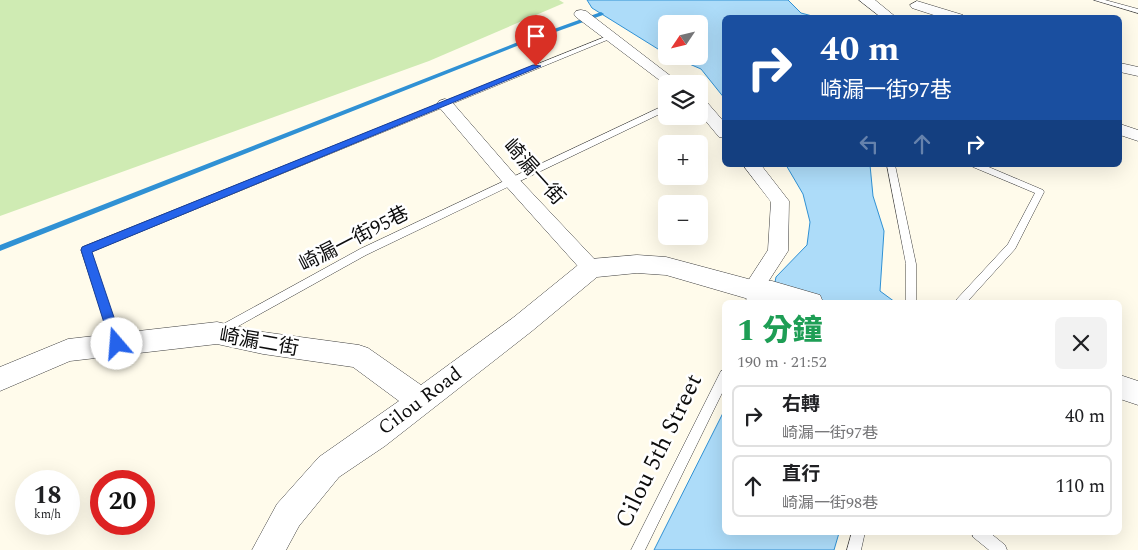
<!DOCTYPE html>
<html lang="zh-TW">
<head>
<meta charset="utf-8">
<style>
	:root { --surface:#fff; --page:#f2f2f2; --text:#202124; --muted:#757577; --line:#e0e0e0 }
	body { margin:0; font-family:Spectral,"Noto Sans TC",serif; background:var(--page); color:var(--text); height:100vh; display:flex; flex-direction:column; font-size:19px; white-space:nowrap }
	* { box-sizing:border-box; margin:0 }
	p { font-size:16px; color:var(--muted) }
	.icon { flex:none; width:28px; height:28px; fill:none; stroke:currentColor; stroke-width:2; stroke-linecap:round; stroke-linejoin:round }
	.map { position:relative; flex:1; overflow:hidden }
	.details { position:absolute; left:722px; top:300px; width:400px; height:235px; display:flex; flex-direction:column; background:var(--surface); border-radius:8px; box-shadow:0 5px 20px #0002 }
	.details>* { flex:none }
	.guide { position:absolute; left:722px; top:15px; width:400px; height:152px; border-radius:8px; box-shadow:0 5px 20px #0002; background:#1a4fa0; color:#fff; overflow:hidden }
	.needle { width:32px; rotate:235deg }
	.fabs { position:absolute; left:658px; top:15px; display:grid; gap:10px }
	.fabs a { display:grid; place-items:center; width:50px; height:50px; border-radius:8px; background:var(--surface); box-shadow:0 5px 20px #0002; font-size:25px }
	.speed { position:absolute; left:15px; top:470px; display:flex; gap:10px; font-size:25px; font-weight:700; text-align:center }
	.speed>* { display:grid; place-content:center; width:65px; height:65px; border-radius:50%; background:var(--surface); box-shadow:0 5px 20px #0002; line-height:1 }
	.speed small { font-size:12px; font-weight:400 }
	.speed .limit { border:8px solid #d22; background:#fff; color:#111 }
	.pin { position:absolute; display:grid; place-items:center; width:42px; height:42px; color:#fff; margin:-51px -21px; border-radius:50% 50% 50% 0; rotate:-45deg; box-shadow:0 0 5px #0007 }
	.pin .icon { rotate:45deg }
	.me { position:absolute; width:55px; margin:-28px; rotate:342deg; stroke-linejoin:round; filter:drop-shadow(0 0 4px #0008) }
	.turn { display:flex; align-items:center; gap:18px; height:105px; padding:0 15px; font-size:22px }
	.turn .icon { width:65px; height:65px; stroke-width:2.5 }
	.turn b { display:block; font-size:35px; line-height:42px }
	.lanes { display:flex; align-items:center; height:48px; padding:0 15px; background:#0003; justify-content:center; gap:25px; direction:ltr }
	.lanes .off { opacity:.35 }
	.round { display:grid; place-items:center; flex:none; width:52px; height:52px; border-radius:8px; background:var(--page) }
	.head { display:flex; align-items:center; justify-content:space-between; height:85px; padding:0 15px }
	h1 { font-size:30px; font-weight:800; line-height:38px; color:#1e9e55 }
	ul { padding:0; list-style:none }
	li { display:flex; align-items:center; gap:15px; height:62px; margin:0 10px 8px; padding:0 5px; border:2px solid var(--line); border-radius:8px }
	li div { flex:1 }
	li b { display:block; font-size:19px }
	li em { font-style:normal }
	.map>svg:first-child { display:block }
	.green { fill:#cfebb3 }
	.water { fill:#addcf9; stroke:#3091d4 }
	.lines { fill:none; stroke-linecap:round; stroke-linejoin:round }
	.stream { fill:#3091d4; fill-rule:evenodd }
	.service-casing { stroke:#3f3f3f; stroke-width:1 }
	.minor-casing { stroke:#3f3f3f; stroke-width:1 }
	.tertiary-casing { stroke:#3f3f3f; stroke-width:1 }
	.service { fill:#fff; fill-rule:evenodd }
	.minor { fill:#fff; fill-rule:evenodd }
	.tertiary { fill:#fff; fill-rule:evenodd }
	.route { fill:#2563eb; stroke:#184099 }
	.labels { text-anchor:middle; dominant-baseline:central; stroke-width:5; stroke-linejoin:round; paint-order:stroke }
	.street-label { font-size:20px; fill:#0c0c0c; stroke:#fff }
	.near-street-label { font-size:24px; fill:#0c0c0c; stroke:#fff }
</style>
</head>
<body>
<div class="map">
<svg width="1138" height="550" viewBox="0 0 1138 550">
	<rect width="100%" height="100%" fill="#fffbeb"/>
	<path class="green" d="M0,0h559l5,3 -135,58 -429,155z"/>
	<path class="water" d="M587,0h201l13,13 15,4 -91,1v81l-24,-30 -30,-13h28v-32h-33v30l-74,-46z
		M786,165h84l3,31 11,35 -4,60 15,11h-124l5,-25 31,-32 3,-23 -7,-28z
		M725,409v123l114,1 -5,17h-180z"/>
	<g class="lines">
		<path class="stream" d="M601,12l3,2 -1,1 -81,29 -522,207v-6l518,-203z"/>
		<g class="service-casing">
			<path id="service" d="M1094,0h11l33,9v4z
				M610,35l4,2 -2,1 -521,214 31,92 -1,3 -4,2 -4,-2 -32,-97 2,-3z
				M663,106h3v5l-300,144 -142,79 -4,2 -4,-2 -1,-3 1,-3 144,-79z
				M887,165h8l21,99v38h-10v-38z
				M972,165h12l59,25 1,2 -29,57 -48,53h-11l1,-3 51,-55 27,-51 -62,-26z
				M752,286l4,1 1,3 -1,12h-10l2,-15z
				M725,370v17l-80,163h-14l90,-179z
				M852,532h13l-4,18h-14z
				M972,532h17l16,13 2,5h-18l-16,-13z"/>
		</g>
		<g class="minor-casing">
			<path id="minor" d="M859,0h16l22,18h-15z
				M917,1l46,14 1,3h-21l-31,-10 -2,-3z
				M581,10l5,1 95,73h-15v1l-90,-68 -2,-3 2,-3z
				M1120,63l18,4v9l-18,-4z
				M699,98l6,2 20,23v15l-6,-1 -20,-24z
				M445,99l6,2 66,76 81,86 3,5 -3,5 -7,3 -7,-3 -79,-88 -66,-78 -2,-3 2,-3z
				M1120,124l18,6v11l-18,-6z
				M743,165h18l28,36 -1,50 -29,45 -7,2 -7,-2 -3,-6 26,-40 3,-48z"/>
		</g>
		<g class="tertiary-casing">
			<path id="tertiary" d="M637,255l29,2 86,23 20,1 48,14 3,7h-45l-26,-2 -86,-25 -29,-2 -40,4 -65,54 -147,115 -46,31 -40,49 -13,24h-34l25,-46 42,-47 80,-56 -46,-34 -90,-13 -46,-10 -147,17 -70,30v-24l68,-28 149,-17 46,10 96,13 9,3 53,37 93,-68 69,-56 8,-2z
				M1120,375l18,6v24l-18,-6z"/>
		</g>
		<use href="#service" class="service"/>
		<use href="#minor" class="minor"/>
		<use href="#tertiary" class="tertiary"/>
	</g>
	<path class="route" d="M533,65l8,1 -449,186 31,92 -2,4 -4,2 -5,-2 -31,-98 1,-3z"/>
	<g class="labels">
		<g class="street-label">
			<text transform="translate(534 172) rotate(48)">崎漏一街</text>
			<text transform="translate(354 239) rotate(-27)">崎漏一街95巷</text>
			<text transform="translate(259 342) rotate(10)">崎漏二街</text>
			<text transform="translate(420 401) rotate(-37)">Cilou Road</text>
		</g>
		<g class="near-street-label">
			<text transform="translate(659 451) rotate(-64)">Cilou 5th Street</text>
		</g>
	</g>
</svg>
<div class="fabs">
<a><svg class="needle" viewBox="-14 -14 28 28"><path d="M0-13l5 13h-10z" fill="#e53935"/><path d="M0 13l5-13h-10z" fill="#757577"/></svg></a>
<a><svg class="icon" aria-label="layers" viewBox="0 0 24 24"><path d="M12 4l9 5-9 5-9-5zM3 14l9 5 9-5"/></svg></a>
<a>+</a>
<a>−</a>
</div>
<div class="speed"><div>18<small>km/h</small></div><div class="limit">20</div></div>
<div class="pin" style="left:536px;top:66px;background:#d93025"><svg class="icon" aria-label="arrive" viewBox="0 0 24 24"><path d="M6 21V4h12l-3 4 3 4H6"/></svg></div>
<svg class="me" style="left:117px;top:344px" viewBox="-20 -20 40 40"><circle r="19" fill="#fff"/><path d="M0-13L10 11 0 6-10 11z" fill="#2563eb"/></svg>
<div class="guide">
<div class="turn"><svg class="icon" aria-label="right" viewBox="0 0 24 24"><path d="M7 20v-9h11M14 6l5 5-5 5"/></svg><div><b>40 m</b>崎漏一街97巷</div></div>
<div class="lanes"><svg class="icon off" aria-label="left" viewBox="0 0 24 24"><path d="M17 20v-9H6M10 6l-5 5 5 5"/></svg><svg class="icon off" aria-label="ahead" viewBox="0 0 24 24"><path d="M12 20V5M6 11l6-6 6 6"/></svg><svg class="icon" aria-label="right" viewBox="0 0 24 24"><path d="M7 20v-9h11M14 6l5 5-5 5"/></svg></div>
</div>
<section class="details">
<div class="head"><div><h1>1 分鐘</h1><p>190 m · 21:52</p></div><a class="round"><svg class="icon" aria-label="close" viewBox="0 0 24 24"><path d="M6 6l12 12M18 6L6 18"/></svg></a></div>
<ul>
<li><svg class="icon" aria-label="right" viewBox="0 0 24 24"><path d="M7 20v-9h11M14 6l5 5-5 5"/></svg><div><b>右轉</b><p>崎漏一街97巷</p></div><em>40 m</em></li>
<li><svg class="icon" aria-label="ahead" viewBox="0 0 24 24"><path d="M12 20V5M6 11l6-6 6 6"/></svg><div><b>直行</b><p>崎漏一街98巷</p></div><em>110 m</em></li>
</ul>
</section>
</div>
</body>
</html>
